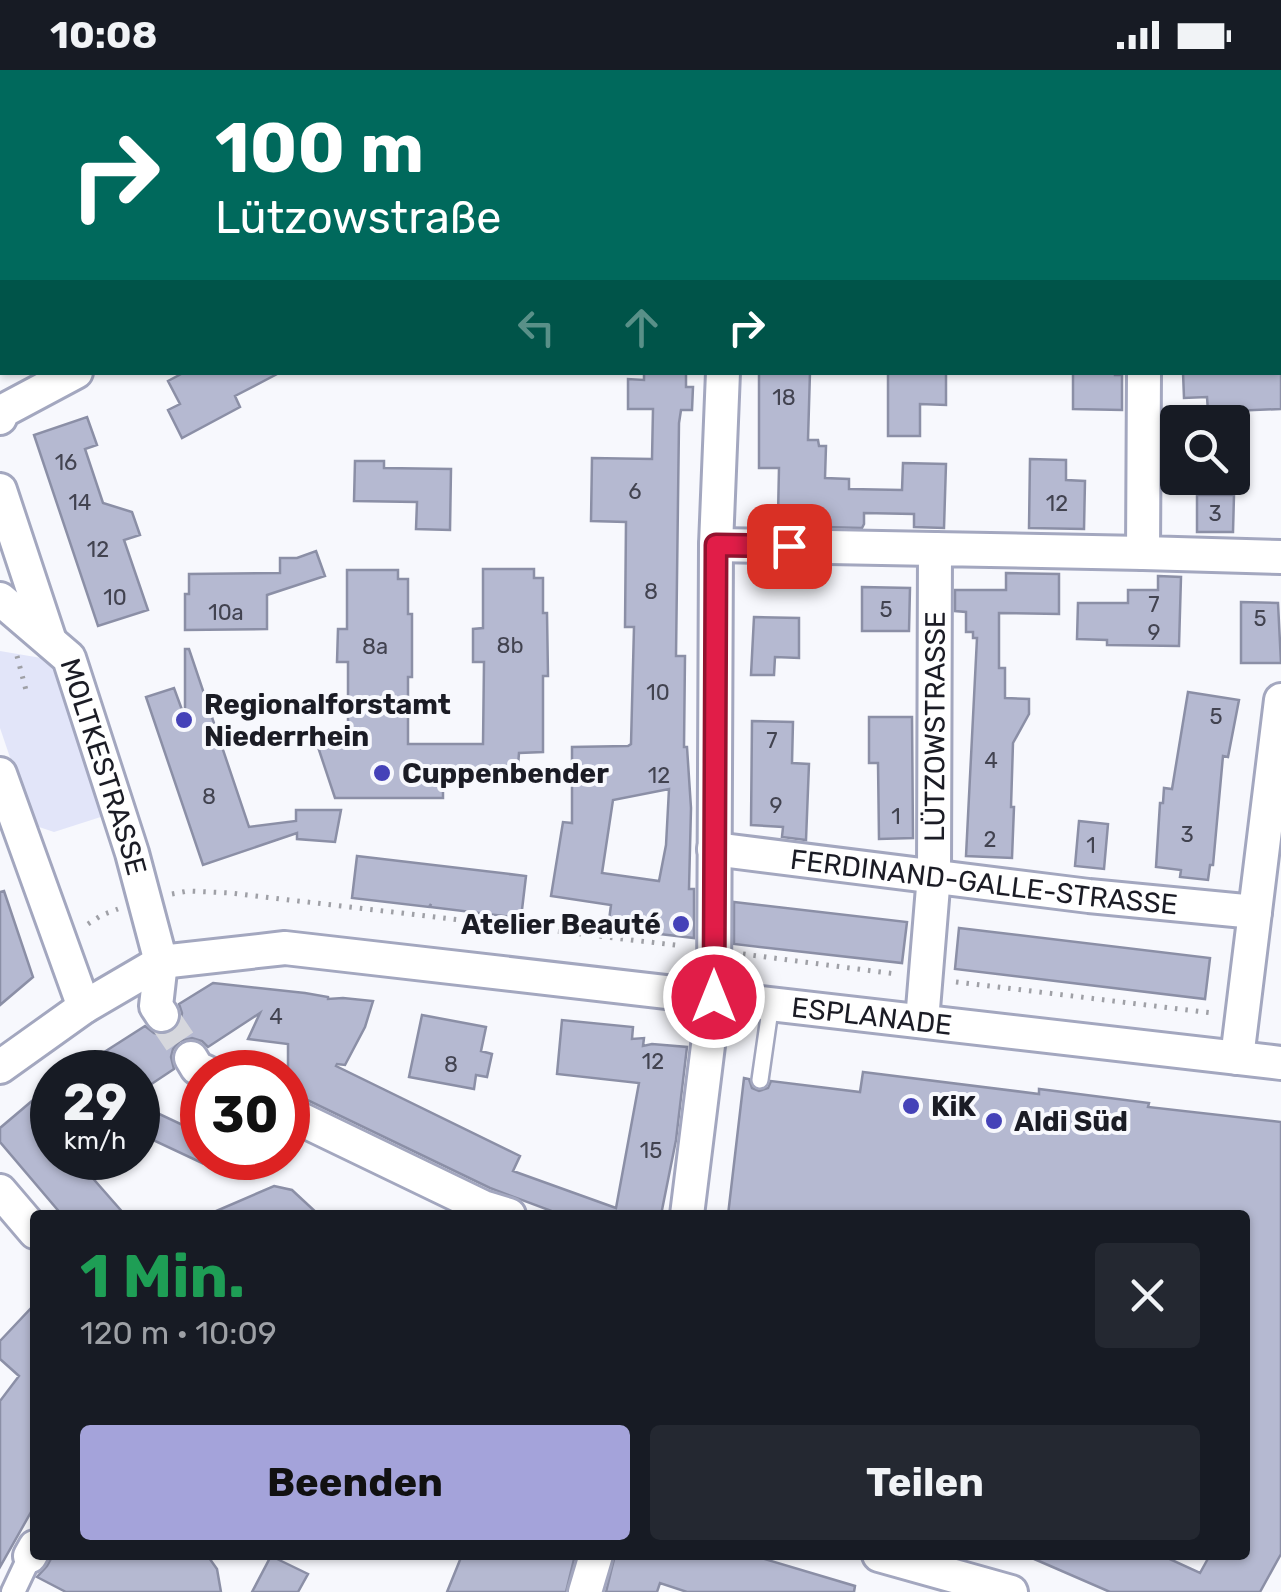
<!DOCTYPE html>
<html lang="de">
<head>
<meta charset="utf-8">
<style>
	:root { --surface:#171b24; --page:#242831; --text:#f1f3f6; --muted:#9ea1a6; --accent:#a4a3da }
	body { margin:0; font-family:Rubik,sans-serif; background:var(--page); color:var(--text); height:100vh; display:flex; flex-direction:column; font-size:38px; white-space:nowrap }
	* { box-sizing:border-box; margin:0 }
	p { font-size:32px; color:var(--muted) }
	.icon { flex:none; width:55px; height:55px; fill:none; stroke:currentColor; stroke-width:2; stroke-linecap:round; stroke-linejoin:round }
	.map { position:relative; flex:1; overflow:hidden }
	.side { position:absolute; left:30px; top:1140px; width:1220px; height:350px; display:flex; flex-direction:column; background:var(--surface); border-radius:10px; box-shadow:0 2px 8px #0004 }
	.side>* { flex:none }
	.guide { position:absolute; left:0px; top:0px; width:1282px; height:305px; box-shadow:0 2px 8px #0004; background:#00695c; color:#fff; overflow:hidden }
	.controls { position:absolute; left:1160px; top:335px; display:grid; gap:20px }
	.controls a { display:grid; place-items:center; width:90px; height:90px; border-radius:10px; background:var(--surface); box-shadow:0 2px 8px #0004; font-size:50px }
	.speed { position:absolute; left:30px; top:980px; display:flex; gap:20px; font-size:50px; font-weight:700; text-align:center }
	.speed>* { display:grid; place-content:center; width:130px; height:130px; border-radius:50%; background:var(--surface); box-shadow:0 2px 8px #0004; line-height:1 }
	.speed small { font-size:25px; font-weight:400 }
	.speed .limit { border:15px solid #d22; background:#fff; color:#111 }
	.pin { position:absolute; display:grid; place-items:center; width:85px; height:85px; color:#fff; margin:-42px; border-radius:20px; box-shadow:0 5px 15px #0006 }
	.me { position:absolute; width:110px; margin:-55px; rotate:0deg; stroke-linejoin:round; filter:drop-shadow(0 0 8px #0008) }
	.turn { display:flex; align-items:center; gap:35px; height:210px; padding:0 50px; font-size:45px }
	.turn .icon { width:130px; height:130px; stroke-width:2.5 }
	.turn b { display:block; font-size:70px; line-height:85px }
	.lanes { display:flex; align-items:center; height:95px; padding:0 50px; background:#0003; justify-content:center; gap:50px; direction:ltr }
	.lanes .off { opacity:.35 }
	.round { display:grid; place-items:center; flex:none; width:105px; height:105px; border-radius:10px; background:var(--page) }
	.head { display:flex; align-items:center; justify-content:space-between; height:170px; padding:0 50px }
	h1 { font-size:60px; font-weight:700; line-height:75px; color:#1e9e55 }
	.button { display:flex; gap:20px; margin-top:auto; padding:20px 50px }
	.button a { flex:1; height:115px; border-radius:10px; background:var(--accent); color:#111; font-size:40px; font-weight:700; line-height:115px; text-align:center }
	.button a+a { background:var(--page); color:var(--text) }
	.status { display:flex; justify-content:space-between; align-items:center; height:70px; padding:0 50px; background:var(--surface); direction:ltr }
	.status svg { height:28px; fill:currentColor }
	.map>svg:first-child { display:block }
	.green { fill:#e2e5f9 }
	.building { fill:#b5b9d1; stroke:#8b8fa6; stroke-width:2.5; fill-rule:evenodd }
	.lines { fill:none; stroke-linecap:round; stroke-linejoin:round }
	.minor-tunnel { stroke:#d6d7dd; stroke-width:32; stroke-dasharray:32 16; stroke-linecap:butt }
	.service-casing { stroke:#a3a7bf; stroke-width:20 }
	.pedestrian-casing { stroke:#a3a7bf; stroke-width:28 }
	.minor-casing { stroke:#a3a7bf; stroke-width:38 }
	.primary-casing { stroke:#d6d6d8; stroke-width:55 }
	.path { stroke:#9fa0a6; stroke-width:5; stroke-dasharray:2.5 8; stroke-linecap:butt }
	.service { stroke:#fff; stroke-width:15 }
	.pedestrian { stroke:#fff; stroke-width:22 }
	.minor { stroke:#fff; stroke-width:32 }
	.primary { stroke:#c6cbf8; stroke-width:50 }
	.route-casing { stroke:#92132f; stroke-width:25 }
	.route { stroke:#e11d48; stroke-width:18 }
	.poi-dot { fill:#4542b8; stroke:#f7f8fd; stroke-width:4 }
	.labels { text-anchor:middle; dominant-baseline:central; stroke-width:8; stroke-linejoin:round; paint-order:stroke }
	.number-label { font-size:22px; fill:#424350 }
	.poi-label { font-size:28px; font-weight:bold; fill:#1b1c25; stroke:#f7f8fd; text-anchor:start }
	.street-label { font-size:28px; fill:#1b1c25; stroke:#f7f8fd }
</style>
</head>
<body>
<div class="status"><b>10:08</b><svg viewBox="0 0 49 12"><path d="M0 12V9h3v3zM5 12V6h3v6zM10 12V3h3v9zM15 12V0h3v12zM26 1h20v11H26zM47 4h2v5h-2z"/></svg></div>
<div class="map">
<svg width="1281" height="1522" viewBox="0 0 1281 1522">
	<rect width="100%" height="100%" fill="#f7f8fd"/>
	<path class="green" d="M0,581l59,10 51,153 -56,18 -21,-7 -33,-97z"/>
	<path class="building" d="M185,302h96l-46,24 5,11 -58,31 -14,-28 12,-6 -12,-23z
		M644,302h42v15h7l-1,23h-11l-2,13 -3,233h9l-1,91h3l4,61 -2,81h5v49l-86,-10 3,-23 -60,-9 12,-74 9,1v-76l56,-1 3,-2 3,-117h-9l1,-105 -35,-1 1,-63 60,1 1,-50h-25v-30l16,1zM669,719l-3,56 -7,36 -57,-8 11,-73z
		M759,302h51l-2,68h10l1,6h7l-1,32 24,1v10l53,1 1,-27 43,1 -2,64 -30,-1v-13l-50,-1v11l-2,4 -75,-2v-10h-9l1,-48h-20z
		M888,302h58v33l-26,-1v32h-32z
		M1073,302h42v3h7v35l-49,-1z
		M1183,302h98v37l-73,3 -1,-15 -23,1z
		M87,347l10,28 -12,4 18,54 29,9 8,23 -16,5 24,70 -50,16 -64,-191z
		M1030,389l36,1v20l19,1 -1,48 -55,-1z
		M355,391h29v7l67,1 -1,61 -34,-1 1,-27 -63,-1z
		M1197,425h37l-1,37h-36z
		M316,481l9,25 -58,19v34l-82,1v-36h4v-20l91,-1v-15h17z
		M483,499h51v9h9v35h4l1,63h-5v76l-24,1 -1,13h-28v5h-15v9h-32v18h-108l-18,-54 31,1v-83h-11l1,-33h9v-59h51v9h10v35h4v63h-4v67h75l1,-82h-11v-33l10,-1z
		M1006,503l53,1v40l-60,-1v55h6v30l24,1v15l-16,29 -2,64h3l-2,51 -46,-2 11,-218h-4v-6h-7v-20l-11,-1v-21h51z
		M1158,506l23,1 -2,69 -72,-1v-5l-30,-1 1,-36h50v-13h30z
		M862,517l48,1 -1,43h-47z
		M1241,532l37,1 3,60h-40z
		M754,547l45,1v40l-24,-1 -1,18h-23z
		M185,579h4l60,178 47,-6v-11h45l-6,32 -38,-3v-6l-94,32 -57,-168 28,-9 11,30z
		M1188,622l51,8 -11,57 -5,-1 -10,109h-3l-2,15 -28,-3 1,-7 -25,-3 4,-64h3l1,-15 8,1z
		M869,647h43l1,121 -34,1 -1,-76h-9z
		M752,651l41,1 -1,41 17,1 -3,76 -24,-3 1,-10 -32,-2z
		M1079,751l29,3 -4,45 -29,-3z
		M357,786l169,20 -5,42 -91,-11 1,-3 -2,3 -77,-9z
		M4,821l29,86 -33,28v-113z
		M734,832l173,20 -5,41 -168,-19z
		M959,858l251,30 -5,41 -250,-30z
		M213,913l92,10 23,4v2l15,-1 30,3 -8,26 -20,38 -8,-1 -1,2 184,90 -7,15 103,37 23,-125 -82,-9 5,-54 71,7 -1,12 12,-1 -1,8 9,-2 35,3 -11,93 -15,75h-99l-72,-27 -193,-93 -9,-2v-49l-40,-5 12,-26 -52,34 -6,-6 -10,-3 -12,3 -7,8 -2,8 3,12 -36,24v-21h-65l72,-46 9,7 10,2 8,-3 8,-9 2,-10 -3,-9z
		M422,945l64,12 -5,24 11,3 -5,23 -11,-2 -2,14 -65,-12z
		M863,1002l176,22v-5l110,14 -1,4 133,15v432l-21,38h-150l-85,-37h136l39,18 10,-18h35v-340h-517l16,-137 5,1 3,9 7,3 9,-3 3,-7 89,11z
		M52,1014v74h23l50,57h-63l-62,-73v-14z
		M138,1034l64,30v29l-64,-30z
		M274,1116l18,4 27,25h-112z
		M35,1234v201l-35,62v-166l19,-25 -19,-17v-18z
		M53,1485h154l10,14 4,23h-155l-29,-15 10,-11z
		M462,1485h113l-9,37h-119z
		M615,1485h136l104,31 -1,6h-167l-27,-9 -3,9h-51z
		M271,1486l37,18 -10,18h-46z"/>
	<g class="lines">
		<path class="minor-tunnel" d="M162,945l29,43"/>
		<g class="service-casing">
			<path id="service" d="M760,1010l11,-77"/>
		</g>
		<g class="pedestrian-casing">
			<path id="pedestrian" d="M13,1522l17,-36"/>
		</g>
		<g class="minor-casing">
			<g id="minor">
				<path d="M1277,0l2,2"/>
				<path d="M93,2l2,-2"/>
				<path d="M0,155l2,-3"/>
				<path d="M0,219l2,-4"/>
				<path d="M1144,302l-1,181 138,4"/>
				<path d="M0,348l3,-7 73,-39"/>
				<path d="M0,420l50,151"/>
				<path d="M716,475l219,4"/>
				<path id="s1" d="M0,529l69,59 63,195 29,109 -5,44 6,9"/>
				<path d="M0,704l84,233"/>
				<path id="s2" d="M714,779l375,47 166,16"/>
				<path id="s3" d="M922,951l12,-146 1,-326 208,4"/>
				<path d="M191,988l6,10 9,4"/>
				<path d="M1237,988l44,-358"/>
				<path id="s4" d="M0,997l84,-60 77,-45 124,-14 996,115"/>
				<path d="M288,1043l195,94 26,8"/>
				<path d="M0,1121l35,41"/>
				<path d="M687,1145l27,-218 2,-452 7,-173"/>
				<path d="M879,1485l132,37"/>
				<path d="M30,1486l5,-9"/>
				<path d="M585,1522l11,-37"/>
			</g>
		</g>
		<g class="primary-casing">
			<path id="primary" d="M0,37l2,1
				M0,89l2,1
				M1280,135h1
				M1280,204h1"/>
		</g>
		<path class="path" d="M17,586l10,38
			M172,824l16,-3 42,2 453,53
			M88,854l14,-9 16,-6
			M743,884l153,20
			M956,912l257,31"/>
		<use href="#service" class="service"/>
		<use href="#pedestrian" class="pedestrian"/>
		<use href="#minor" class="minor"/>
		<use href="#primary" class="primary"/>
	</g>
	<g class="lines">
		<g class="route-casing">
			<path id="route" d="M714,927l2,-452 73,1"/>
		</g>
		<use href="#route" class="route"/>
	</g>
	<g class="poi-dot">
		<circle cx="184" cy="650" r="10"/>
		<circle cx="382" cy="703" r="10"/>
		<circle cx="681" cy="854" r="10"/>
		<circle cx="911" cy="1036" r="10"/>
		<circle cx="994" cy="1051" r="10"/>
	</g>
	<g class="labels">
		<g class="number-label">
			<text x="784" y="327">18</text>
			<text x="66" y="392">16</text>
			<text x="635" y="421">6</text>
			<text x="80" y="432">14</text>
			<text x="1057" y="433">12</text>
			<text x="1215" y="443">3</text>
			<text x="98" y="479">12</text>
			<text x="651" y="521">8</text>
			<text x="115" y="527">10</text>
			<text x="1154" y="534">7</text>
			<text x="886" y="539">5</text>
			<text x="226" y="542">10a</text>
			<text x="1260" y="548">5</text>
			<text x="1154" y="562">9</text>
			<text x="510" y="575">8b</text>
			<text x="375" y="576">8a</text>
			<text x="658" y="622">10</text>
			<text x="1216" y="646">5</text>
			<text x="772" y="670">7</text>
			<text x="991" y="690">4</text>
			<text x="659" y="705">12</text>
			<text x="209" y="726">8</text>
			<text x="776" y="735">9</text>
			<text x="896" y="746">1</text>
			<text x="1187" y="764">3</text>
			<text x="990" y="769">2</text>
			<text x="1091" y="775">1</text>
			<text x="276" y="946">4</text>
			<text x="653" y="991">12</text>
			<text x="451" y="994">8</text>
			<text x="651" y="1080">15</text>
		</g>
		<g class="poi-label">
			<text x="204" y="634">Regionalforstamt<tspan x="204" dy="32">Niederrhein</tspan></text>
			<text x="402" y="703">Cuppenbender</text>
			<text x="661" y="854" text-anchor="end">Atelier Beauté</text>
			<text x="931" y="1036">KiK</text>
			<text x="1014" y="1051">Aldi Süd</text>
		</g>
		<g class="street-label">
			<text stroke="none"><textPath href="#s3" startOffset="295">LÜTZOWSTRASSE</textPath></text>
			<text stroke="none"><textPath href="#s1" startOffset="205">MOLTKESTRASSE</textPath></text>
			<text stroke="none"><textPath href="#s2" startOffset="272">FERDINAND-GALLE-STRASSE</textPath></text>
			<text stroke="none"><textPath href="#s4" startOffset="908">ESPLANADE</textPath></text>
		</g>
	</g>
</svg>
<div class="controls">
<a><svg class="icon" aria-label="search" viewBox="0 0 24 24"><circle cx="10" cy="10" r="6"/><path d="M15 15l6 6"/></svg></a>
</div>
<div class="speed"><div>29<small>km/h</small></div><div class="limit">30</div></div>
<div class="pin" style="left:789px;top:476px;background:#d93025"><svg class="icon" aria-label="arrive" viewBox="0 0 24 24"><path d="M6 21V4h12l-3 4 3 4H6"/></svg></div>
<svg class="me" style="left:714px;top:927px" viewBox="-20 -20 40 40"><circle r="17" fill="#e11d48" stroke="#fff" stroke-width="3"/><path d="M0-11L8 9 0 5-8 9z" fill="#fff"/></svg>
<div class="guide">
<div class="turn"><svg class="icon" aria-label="right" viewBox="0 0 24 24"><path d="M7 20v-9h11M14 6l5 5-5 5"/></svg><div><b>100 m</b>Lützowstraße</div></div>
<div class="lanes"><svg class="icon off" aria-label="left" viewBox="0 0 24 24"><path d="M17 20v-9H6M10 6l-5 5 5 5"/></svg><svg class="icon off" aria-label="ahead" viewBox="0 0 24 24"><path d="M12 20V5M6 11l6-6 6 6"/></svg><svg class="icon" aria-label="right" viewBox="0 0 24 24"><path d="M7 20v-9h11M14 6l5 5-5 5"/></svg></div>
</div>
<section class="side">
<div class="head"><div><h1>1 Min.</h1><p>120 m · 10:09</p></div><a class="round"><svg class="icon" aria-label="close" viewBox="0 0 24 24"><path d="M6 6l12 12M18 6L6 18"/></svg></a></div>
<div class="button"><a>Beenden</a><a>Teilen</a></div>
</section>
</div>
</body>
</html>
